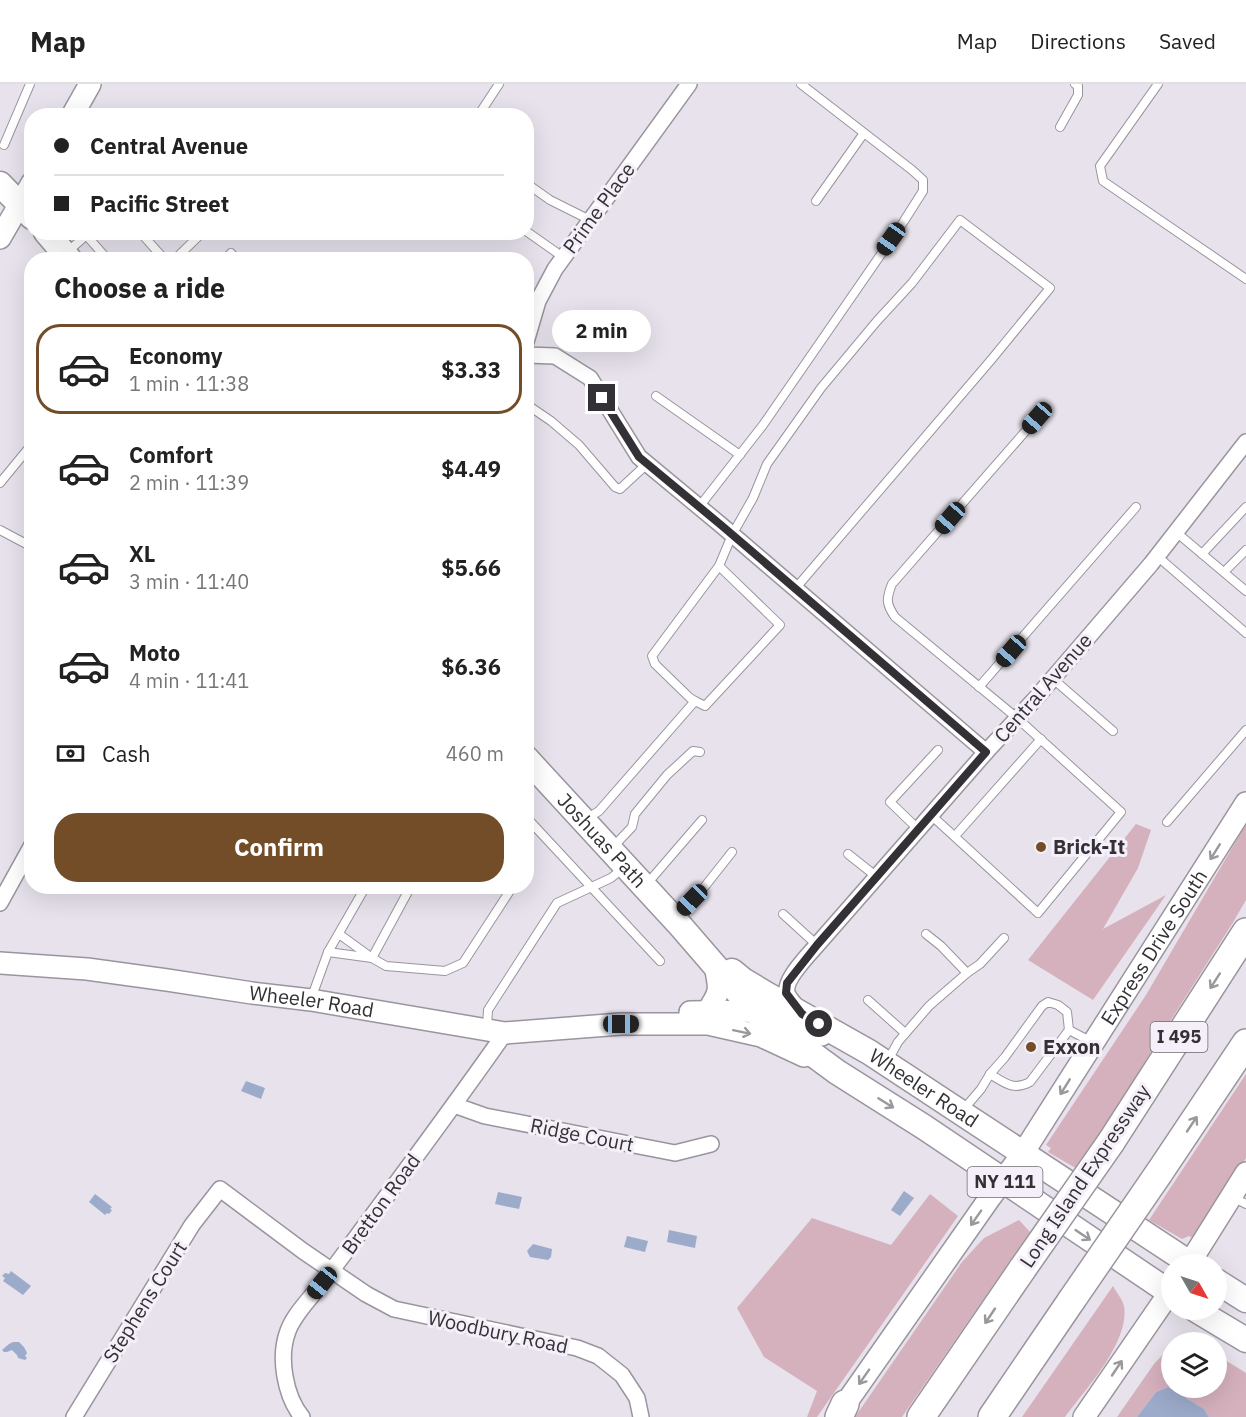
<!DOCTYPE html>
<meta charset="utf-8">
<style>
:root{--surface:#fff;--page:#f6f6f6;--text:#222;--muted:#767676;--line:#e0e0e0;--accent:#724d28}
body{margin:0;font-family:"IBM Plex Sans",sans-serif;background:var(--page);color:var(--text);height:100vh;display:flex;flex-direction:column;font-size:22px;white-space:nowrap}
*{box-sizing:border-box;margin:0}
p{font-size:20px;color:var(--muted)}
.icon{flex:none;width:33px;height:33px;fill:none;stroke:currentColor;stroke-width:2;stroke-linecap:round;stroke-linejoin:round}
.map{position:relative;flex:1;overflow:hidden}
.panel{position:absolute;left:24px;top:168px;width:510px;height:642px;display:flex;flex-direction:column;background:var(--surface);border-radius:24px;box-shadow:0 6px 24px #0002}
.panel>*{flex:none}
.guide{position:absolute;left:24px;top:24px;width:510px;height:132px;border-radius:24px;box-shadow:0 6px 24px #0002;display:grid;align-content:center;height:132px;padding:0 30px;background:var(--surface)}
.needle{width:39px;rotate:129deg}
.fabs{position:absolute;left:1161px;top:1170px;display:grid;gap:12px}
.fabs a{display:grid;place-items:center;width:66px;height:66px;border-radius:50%;background:var(--surface);box-shadow:0 6px 24px #0002;font-size:30px}
.end{position:absolute;width:27px;height:27px;margin:-14px;border:8px solid #333135;background:#fff;box-shadow:0 0 0 3px #fff}
.from{border-radius:50%}
.bubble{position:absolute;height:42px;border-radius:21px;background:var(--surface);box-shadow:0 6px 24px #0002;font-size:20px;font-weight:700;line-height:42px;text-align:center}
.car{position:absolute;width:18px;height:36px;margin:-18px -9px;border-radius:8px;box-shadow:0 0 4px 2px #0007;background:linear-gradient(#222 24%,#8ab4d8 0 40%,#222 0 76%,#8ab4d8 0 86%,#222 0)}
.guide b{display:flex;align-items:center;gap:21px;height:57px;font-size:22px}
.guide b+b{border-top:2px solid var(--line)}
.guide i{width:15px;height:15px;background:var(--text)}
ul{padding:0;list-style:none}
li{display:flex;align-items:center;gap:18px;height:90px;margin:0 12px 9px;padding:0 18px;border:3px solid transparent;border-radius:24px}
li div{flex:1}
li b{display:block;font-size:22px}
li em{font-style:normal;font-weight:700}
li.on{border-color:var(--accent)}
li>.icon{width:54px;height:54px;stroke-width:1.5}
h2{padding:0 30px;font-size:27px;line-height:72px}
.pay{display:flex;align-items:center;gap:15px;height:66px;padding:0 30px;font-size:22px}
.pay p{margin-inline-start:auto}
.primary-button{display:flex;gap:12px;margin-top:auto;padding:12px 30px}
.primary-button a{flex:1;height:69px;border-radius:24px;background:var(--accent);color:#fff;font-size:24px;font-weight:700;line-height:69px;text-align:center}
header{display:flex;align-items:center;gap:36px;box-sizing:border-box;height:84px;padding:0 30px;background:var(--surface);border-bottom:2px solid var(--line)}
header strong{font-size:28px}
nav{display:flex;gap:33px;margin-inline-start:auto;font-size:21px}
.map>svg:first-child{display:block}
</style>
<header>
<strong>Map</strong>
<nav><a>Map</a><a>Directions</a><a>Saved</a></nav>
</header>
<div class="map">
<svg width="1246" height="1333" viewBox="0 0 1246 1333">
<rect width="100%" height="100%" fill="#e7e2ec"/>
<g fill="#d5b1bd">
<path d="M1136,740L1151,746L1138,784L1103,845L1166,811L1093,916L1028,876Z"/>
<path d="M1246,740V816L1232,840L1155,961L1102,1051L1079,1086L1048,1068L1051,1064L1046,1061L1146,911Z"/>
<path d="M1246,990V1074L1194,1155L1189,1152L1182,1155L1149,1136Z"/>
<path d="M930,1110L958,1132L817,1333H807L817,1307L764,1273L737,1224L812,1134L891,1161Z"/>
<path d="M1019,1136L1030,1148L902,1333H855L962,1178L984,1154Z"/>
<path d="M1113,1202C1116,1208 1123,1216 1124,1222C1130,1258 1085,1306 1065,1333H1022Z"/>
<path d="M1171,1262L1172,1304H1216L1217,1271L1246,1289V1333H1209L1204,1325L1168,1303L1156,1308L1137,1333H1117L1154,1280Z"/>
</g>
<g fill="#9cabca">
<path d="M246,997L265,1004L261,1015L241,1007Z"/>
<path d="M904,1107L914,1114L900,1132L891,1126Z"/>
<path d="M498,1108L522,1113L519,1125L495,1120Z"/>
<path d="M95,1110L112,1123L110,1125L112,1126L109,1130L107,1129L105,1131L89,1118Z"/>
<path d="M669,1146L697,1152L695,1164L667,1158Z"/>
<path d="M627,1152L648,1157L645,1168L624,1163Z"/>
<path d="M533,1160L552,1165L551,1173L548,1176L530,1173L527,1167Z"/>
<path d="M11,1187L31,1202L23,1211L3,1197L5,1194L2,1192L5,1189L9,1190Z"/>
<path d="M13,1258H19L24,1263L27,1269L25,1272L27,1274L25,1276L18,1274L17,1271L12,1266L7,1268H4L2,1266L9,1260Z"/>
<path d="M1168,1303L1204,1325L1209,1333H1137L1156,1308Z"/>
</g>
<g fill="none" stroke-linecap="round" stroke-linejoin="round">
<defs>
<g id="lane">
<path d="M1158,0L1100,82L1103,97L1246,195"/>
<path d="M478,32L499,0"/>
<path d="M1060,43L1078,11V2L1075,0"/>
<path d="M4,61L30,0"/>
<path d="M526,99L550,116L590,136"/>
<path d="M816,117L864,49"/>
<path d="M526,147L563,173"/>
<path d="M140,148L165,176"/>
<path d="M87,152L108,176"/>
<path d="M66,169L90,148"/>
<path d="M118,176V175"/>
<path d="M174,176L203,148"/>
<path d="M224,176L231,169L237,176"/>
<path d="M656,312L740,371"/>
<path d="M526,320L551,337L579,361L615,403L620,405L647,380"/>
<path d="M0,399L32,360"/>
<path d="M699,423L763,341L904,137L923,107V96L912,86L801,0"/>
<path d="M0,446L32,463"/>
<path d="M1176,448L1246,507"/>
<path d="M1202,470L1246,423"/>
<path d="M1157,472L1246,549"/>
<path d="M1224,488L1246,466"/>
<path d="M1052,594L1113,647"/>
<path d="M979,603L1136,423"/>
<path d="M695,617L690,614L655,580L652,572L719,482"/>
<path d="M931,731L1038,829L1121,728L1017,634L895,533C886,520 886,515 892,500L1037,334"/>
<path d="M526,733L660,877"/>
<path d="M586,735L599,727L695,617L705,622L780,541L719,482L732,451L753,414L767,380L821,304L877,237L912,199L960,136L1050,204L991,276L795,505"/>
<path d="M1167,738L1246,646"/>
<path d="M918,745L890,718L938,666"/>
<path d="M955,752L1041,655"/>
<path d="M612,764L632,743L635,730L667,691L693,667L700,668"/>
<path d="M848,770L877,793"/>
<path d="M646,801L702,736"/>
<path d="M783,830L817,861"/>
<path d="M676,833L702,806L732,768"/>
<path d="M339,850L372,874L386,882L445,887L463,879L513,802"/>
<path d="M926,850L941,862L967,889"/>
<path d="M328,868L372,874"/>
<path d="M372,874L411,802"/>
<path d="M311,915L328,868L366,802"/>
<path d="M868,916L905,949"/>
<path d="M487,944L488,926L557,819L611,794L622,785"/>
<path d="M887,978L898,958L929,922L967,889L980,880L1004,854"/>
<path d="M990,990C1005,999 1013,1007 1030,998L1069,946"/>
<path d="M963,1026L981,1005L990,990L1005,973L1042,922L1048,918L1058,921L1067,928L1069,946L1092,958"/>
<path d="M1232,1113L1246,1120"/>
</g>
<g id="street">
<path d="M526,258L538,217L555,185L689,0"/>
<path d="M526,271L555,272L590,294L639,373L721,441L986,668"/>
<path d="M0,819L32,761"/>
<path d="M797,923C794,919 790,915 788,911C781,898 808,872 817,861L986,668L1036,614L1151,480L1246,358"/>
<path d="M454,1021L485,1032L675,1069L711,1060"/>
<path d="M74,1333L192,1141L220,1105L303,1167L366,1210L394,1225L577,1264L598,1272L622,1291L637,1314L641,1333"/>
<path d="M302,1333C285,1312 278,1273 288,1247C293,1233 305,1220 314,1209C325,1195 336,1181 347,1166C400,1094 454,1022 505,949"/>
</g>
<g id="secondary">
<path d="M72,32L90,0"/>
<path d="M0,154L32,99"/>
<path id="s1" d="M0,879L87,885L167,896L252,909L311,916L505,949L621,940H708L761,952L804,972"/>
<path d="M690,928L754,927L813,946L822,951"/>
<path d="M707,928C721,907 720,906 715,882"/>
<path d="M1189,1180L1246,1089"/>
<path id="s2" d="M837,1332L989,1115L1023,1069L1246,719"/>
<path d="M1084,1333L1172,1205"/>
</g>
<g id="primary">
<path d="M0,100L32,133"/>
<path d="M46,148L70,176"/>
<path id="s3" d="M526,674L678,839L754,927L837,988L924,1043L1172,1210"/>
<path id="s4" d="M732,887L743,896L768,911L869,968L1191,1180"/>
<path d="M1216,1197L1246,1216"/>
<path d="M1196,1226L1246,1256"/>
</g>
<g id="highway">
<path d="M1111,1058L1246,848"/>
<path d="M1159,1089L1246,959"/>
<path d="M839,1333L845,1320"/>
<path d="M921,1333L1023,1184"/>
<path d="M992,1333L1071,1217"/>
</g>
</defs>
<use href="#lane" stroke="#9a949e" stroke-width="10"/>
<use href="#street" stroke="#9a949e" stroke-width="18"/>
<use href="#secondary" stroke="#9a949e" stroke-width="24"/>
<use href="#primary" stroke="#9a949e" stroke-width="27"/>
<use href="#highway" stroke="#9a949e" stroke-width="30"/>
<use href="#lane" stroke="#fff" stroke-width="8"/>
<use href="#street" stroke="#fff" stroke-width="15"/>
<use href="#secondary" stroke="#fff" stroke-width="21"/>
<use href="#primary" stroke="#fff" stroke-width="24"/>
<use href="#highway" stroke="#fff" stroke-width="27"/>
<defs>
<g id="highway-bridge">
<path d="M1023,1184L1111,1058"/>
<path d="M1071,1217L1159,1089"/>
</g>
</defs>
<use href="#highway-bridge" stroke="#9a949e" stroke-width="30" stroke-linecap="butt"/>
<use href="#highway-bridge" stroke="#fff" stroke-width="27"/>
</g>
<defs><path id="oneway-shaft" d="M-6 0H5M1.5-3L5.5 0L1.5 3" fill="none" stroke-width="1.6" stroke-linecap="round" stroke-linejoin="round" transform="scale(1.5)"/></defs>
<g stroke="#99989a">
<use href="#oneway-shaft" transform="translate(1215 768) rotate(122)"/>
<use href="#oneway-shaft" transform="translate(1215 897) rotate(123)"/>
<use href="#oneway-shaft" transform="translate(742 948) rotate(12)"/>
<use href="#oneway-shaft" transform="translate(1065 1003) rotate(122)"/>
<use href="#oneway-shaft" transform="translate(886 1019) rotate(32)"/>
<use href="#oneway-shaft" transform="translate(1192 1040) rotate(-56)"/>
<use href="#oneway-shaft" transform="translate(976 1134) rotate(125)"/>
<use href="#oneway-shaft" transform="translate(1083 1151) rotate(34)"/>
<use href="#oneway-shaft" transform="translate(990 1232) rotate(124)"/>
<use href="#oneway-shaft" transform="translate(1117 1284) rotate(-56)"/>
<use href="#oneway-shaft" transform="translate(864 1293) rotate(125)"/>
</g>
<g fill="none" stroke-linecap="round" stroke-linejoin="round">
<path stroke="#333135" stroke-width="8" d="M602,314L639,373L721,441L986,668L817,861L787,899L786,909L802,930L819,940"/>
</g>
<g fill="#724d28" stroke="#f5eff9" stroke-width="2">
<circle cx="1041" cy="763" r="6"/>
<circle cx="1031" cy="963" r="6"/>
</g>
<g text-anchor="middle" stroke-width="6" stroke-linejoin="round" paint-order="stroke">
<g fill="#f5eff9" stroke="#6d6a70" stroke-width="1.5">
<rect x="1150.5" y="938" width="57" height="30" rx="4.5"/>
<rect x="967.5" y="1083" width="75" height="30" rx="4.5"/>
</g>
<g font-size="18" font-weight="bold" fill="#333135">
<text x="1179" y="959">I 495</text>
<text x="1005" y="1104">NY 111</text>
</g>
<g font-size="20" fill="#333135" stroke="#f5eff9">
<text transform="translate(599 124) rotate(-54)" y="7">Prime Place</text>
<text transform="translate(1043 604) rotate(-49)" y="7">Central Avenue</text>
<text dy="7" stroke="none"><textPath href="#s3" startOffset="112">Joshuas Path</textPath></text>
<text dy="7" stroke="none"><textPath href="#s2" startOffset="566">Express Drive South</textPath></text>
<text dy="7" stroke="none"><textPath href="#s1" startOffset="314">Wheeler Road</textPath></text>
<text dy="7" stroke="none"><textPath href="#s4" startOffset="225">Wheeler Road</textPath></text>
<text transform="translate(582 1051) rotate(11)" y="7">Ridge Court</text>
<text transform="translate(1085 1092) rotate(-56)" y="7">Long Island Expressway</text>
<text transform="translate(381 1120) rotate(-54)" y="7">Bretton Road</text>
<text transform="translate(145 1218) rotate(-58)" y="7">Stephens Court</text>
<text transform="translate(498 1248) rotate(12)" y="7">Woodbury Road</text>
</g>
<g font-size="20" font-weight="bold" fill="#333135" stroke="#f5eff9" text-anchor="start">
<text x="1053" y="770">Brick-It</text>
<text x="1043" y="970">Exxon</text>
</g>
</g>
</svg>
<div class="fabs">
<a><svg class="needle" viewBox="-14 -14 28 28"><path d="M0-13l5 13h-10z" fill="#e53935"/><path d="M0 13l5-13h-10z" fill="#767676"/></svg></a>
<a><svg class="icon" aria-label="layers" viewBox="0 0 24 24"><path d="M12 4l9 5-9 5-9-5zM3 14l9 5 9-5"/></svg></a>
</div>
<i class="end from" style="left:819px;top:940px"></i>
<i class="end" style="left:602px;top:314px"></i>
<div class="bubble" style="left:552px;top:226px;width:99px">2 min</div>
<i class="car" style="left:891px;top:155px;rotate:215deg"></i>
<i class="car" style="left:1037px;top:334px;rotate:221deg"></i>
<i class="car" style="left:950px;top:434px;rotate:221deg"></i>
<i class="car" style="left:1011px;top:567px;rotate:221deg"></i>
<i class="car" style="left:692px;top:816px;rotate:224deg"></i>
<i class="car" style="left:621px;top:940px;rotate:90deg"></i>
<i class="car" style="left:322px;top:1199px;rotate:219deg"></i>
<div class="guide">
<b><i class="from"></i>Central Avenue</b>
<b><i></i>Pacific Street</b>
</div>
<section class="panel">
<h2>Choose a ride</h2>
<ul>
<li class="on"><svg class="icon" aria-label="car" viewBox="0 0 24 24"><path d="M5 17H2v-5l4-1 3-4h7l3 4 3 1v5h-3M9 17h6M6 11h13"/><circle cx="7" cy="17" r="2"/><circle cx="17" cy="17" r="2"/></svg><div><b>Economy</b><p>1 min · 11:38</p></div><em>$3.33</em></li>
<li><svg class="icon" aria-label="car" viewBox="0 0 24 24"><path d="M5 17H2v-5l4-1 3-4h7l3 4 3 1v5h-3M9 17h6M6 11h13"/><circle cx="7" cy="17" r="2"/><circle cx="17" cy="17" r="2"/></svg><div><b>Comfort</b><p>2 min · 11:39</p></div><em>$4.49</em></li>
<li><svg class="icon" aria-label="car" viewBox="0 0 24 24"><path d="M5 17H2v-5l4-1 3-4h7l3 4 3 1v5h-3M9 17h6M6 11h13"/><circle cx="7" cy="17" r="2"/><circle cx="17" cy="17" r="2"/></svg><div><b>XL</b><p>3 min · 11:40</p></div><em>$5.66</em></li>
<li><svg class="icon" aria-label="car" viewBox="0 0 24 24"><path d="M5 17H2v-5l4-1 3-4h7l3 4 3 1v5h-3M9 17h6M6 11h13"/><circle cx="7" cy="17" r="2"/><circle cx="17" cy="17" r="2"/></svg><div><b>Moto</b><p>4 min · 11:41</p></div><em>$6.36</em></li>
</ul>
<div class="pay"><svg class="icon" aria-label="cash" viewBox="0 0 24 24"><path d="M3 7h18v10H3z"/><circle cx="12" cy="12" r="2"/></svg>Cash<p>460 m</p></div>
<div class="primary-button"><a>Confirm</a></div>
</section>
</div>
